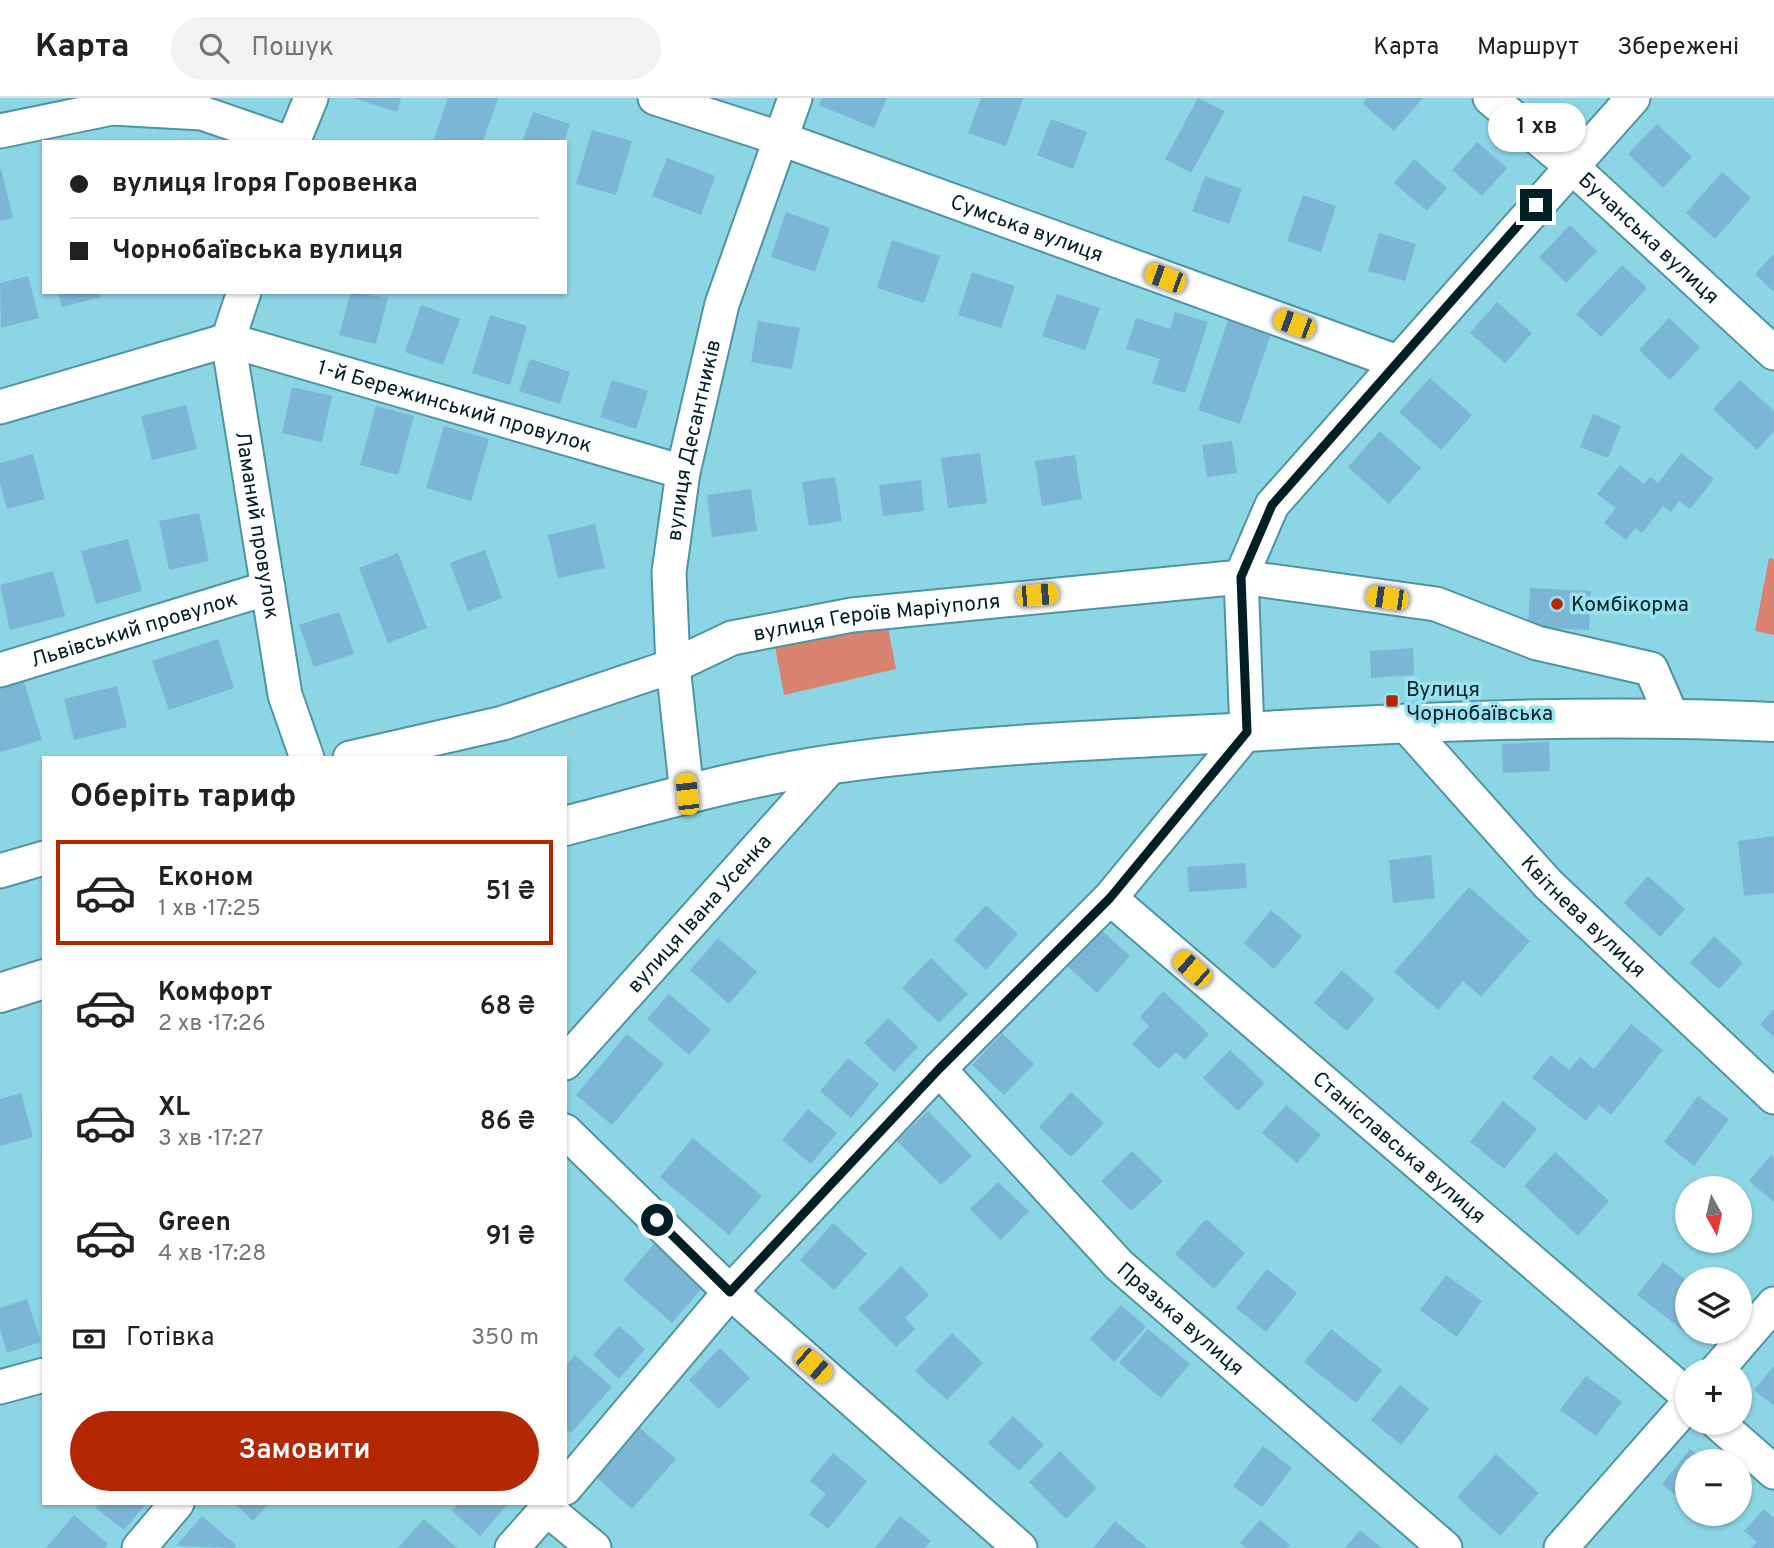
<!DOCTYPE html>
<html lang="uk">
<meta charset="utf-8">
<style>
:root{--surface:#fff;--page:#f2f2f2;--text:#202124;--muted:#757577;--line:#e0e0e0;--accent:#b32702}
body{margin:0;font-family:Overpass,sans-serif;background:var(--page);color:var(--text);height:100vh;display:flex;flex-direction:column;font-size:26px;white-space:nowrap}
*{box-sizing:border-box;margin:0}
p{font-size:23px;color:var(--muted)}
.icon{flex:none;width:38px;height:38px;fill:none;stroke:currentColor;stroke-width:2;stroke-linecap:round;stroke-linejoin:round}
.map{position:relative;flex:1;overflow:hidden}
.side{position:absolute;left:42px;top:658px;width:525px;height:749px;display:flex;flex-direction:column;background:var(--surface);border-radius:0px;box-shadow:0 2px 5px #0004}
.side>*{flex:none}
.hud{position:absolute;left:42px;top:42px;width:525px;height:154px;border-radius:0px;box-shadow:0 2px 5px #0004;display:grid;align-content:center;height:154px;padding:0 28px;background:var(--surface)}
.needle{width:46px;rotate:172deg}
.fabs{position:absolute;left:1675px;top:1078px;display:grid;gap:14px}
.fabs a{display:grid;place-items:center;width:77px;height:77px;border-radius:50%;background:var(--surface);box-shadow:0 2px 5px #0004;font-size:35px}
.end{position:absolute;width:32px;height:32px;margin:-16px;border:9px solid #001f25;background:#fff;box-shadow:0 0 0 4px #fff}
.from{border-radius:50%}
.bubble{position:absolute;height:49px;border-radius:24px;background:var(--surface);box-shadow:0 2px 5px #0004;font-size:23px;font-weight:600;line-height:49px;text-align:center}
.car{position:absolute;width:21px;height:42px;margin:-21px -10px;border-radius:9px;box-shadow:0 0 5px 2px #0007;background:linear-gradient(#f5c518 24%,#345 0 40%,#f5c518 0 76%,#345 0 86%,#f5c518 0)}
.hud b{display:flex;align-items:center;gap:24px;height:66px;font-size:26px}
.hud b+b{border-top:2px solid var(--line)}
.hud i{width:18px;height:18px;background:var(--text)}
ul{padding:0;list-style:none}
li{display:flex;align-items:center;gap:21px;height:105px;margin:0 14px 10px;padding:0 14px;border:4px solid transparent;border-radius:0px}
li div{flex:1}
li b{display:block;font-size:26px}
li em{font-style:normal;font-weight:600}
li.selected{border-color:var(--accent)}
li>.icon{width:63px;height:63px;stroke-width:1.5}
h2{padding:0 28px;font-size:32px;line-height:84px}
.pay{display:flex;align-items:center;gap:18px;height:77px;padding:0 28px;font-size:26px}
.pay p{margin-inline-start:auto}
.action{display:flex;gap:14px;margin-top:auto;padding:14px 28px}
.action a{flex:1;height:80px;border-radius:42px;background:var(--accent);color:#fff;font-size:28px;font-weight:600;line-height:80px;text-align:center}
header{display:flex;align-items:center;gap:42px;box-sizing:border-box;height:98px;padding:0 35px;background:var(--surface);border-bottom:2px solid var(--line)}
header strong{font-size:33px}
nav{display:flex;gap:38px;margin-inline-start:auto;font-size:24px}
.search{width:490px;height:63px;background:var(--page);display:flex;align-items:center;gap:18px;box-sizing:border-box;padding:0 24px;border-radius:38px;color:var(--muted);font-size:26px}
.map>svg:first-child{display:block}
</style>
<header>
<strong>Карта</strong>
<div class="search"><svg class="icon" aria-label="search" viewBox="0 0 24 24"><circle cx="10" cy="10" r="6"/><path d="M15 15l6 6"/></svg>Пошук</div>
<nav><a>Карта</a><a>Маршрут</a><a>Збережені</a></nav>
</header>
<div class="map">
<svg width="1774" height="1450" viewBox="0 0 1774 1450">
<rect width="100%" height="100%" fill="#8cd5e5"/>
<g fill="#d8826f">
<path d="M1769,460L1774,461V537L1755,533Z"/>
<path d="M887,524L896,571L784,597L775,548Z"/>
</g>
<g fill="#7cb6d6">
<path d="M353,0H401L397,14Z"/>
<path d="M448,0H498L483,44H433Z"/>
<path d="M822,0H887L874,30L819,7Z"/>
<path d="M981,0H1023L1006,48L968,35Z"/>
<path d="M1198,0L1225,13L1191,75L1165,61Z"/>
<path d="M1367,0H1423L1394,33L1363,6Z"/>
<path d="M533,14L570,26L564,44H522Z"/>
<path d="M1051,21L1087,34L1073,71L1037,57Z"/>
<path d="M1657,26L1692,59L1663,90L1628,56Z"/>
<path d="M592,32L632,43L616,97L576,86Z"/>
<path d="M1477,44L1507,70L1482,98L1452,72Z"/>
<path d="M667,60L715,78L701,117L652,98Z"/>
<path d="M1414,61L1447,90L1427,113L1394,85Z"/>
<path d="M1,71L13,120L0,123V72Z"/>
<path d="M1722,74L1751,100L1715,141L1686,115Z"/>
<path d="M1205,78L1242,91L1229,126L1192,113Z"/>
<path d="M1303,97L1336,108L1321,154L1287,143Z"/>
<path d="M786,114L830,130L815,174L771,159Z"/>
<path d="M1570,127L1597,153L1566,185L1539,159Z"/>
<path d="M1379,135L1416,146L1405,183L1368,173Z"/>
<path d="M892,142L940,158L924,205L877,190Z"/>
<path d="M1774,156V194L1755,176Z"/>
<path d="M1622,167L1647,190L1601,239L1576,216Z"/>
<path d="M972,174L1015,188L1001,230L958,217Z"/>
<path d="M28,178L39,220L1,230L0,185Z"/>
<path d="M58,194H100L101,199L62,209Z"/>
<path d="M351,194L388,200L376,246L339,237Z"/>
<path d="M1057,196L1100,210L1085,252L1042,238Z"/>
<path d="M1497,204L1532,235L1505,265L1470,235Z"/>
<path d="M421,207L460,221L443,267L405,254Z"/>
<path d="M1175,214L1208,224L1185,295L1152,285L1160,261L1126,251L1136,220L1170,231Z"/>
<path d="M490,217L527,228L510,287L472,275Z"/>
<path d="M1669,220L1700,249L1670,282L1639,252Z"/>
<path d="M1228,222L1271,236L1240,326L1198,312Z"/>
<path d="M758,223L800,230L792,271L751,264Z"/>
<path d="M530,261L570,274L560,306L519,293Z"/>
<path d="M1430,280L1472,317L1441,352L1399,314Z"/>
<path d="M612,282L648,293L636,331L600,319Z"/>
<path d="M1740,282L1774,313V333L1757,352L1713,311Z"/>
<path d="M292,289L332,298L322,344L282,335Z"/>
<path d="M186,307L197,351L152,362L141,318Z"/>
<path d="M376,308L414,318L398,377L360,367Z"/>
<path d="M1593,316L1621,328L1608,360L1580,349Z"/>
<path d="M444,328L489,341L471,403L426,390Z"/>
<path d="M1380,333L1421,370L1389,406L1348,369Z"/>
<path d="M1232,343L1237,375L1207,379L1202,347Z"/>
<path d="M980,355L987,405L948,410L941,360Z"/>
<path d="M1681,355L1714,381L1690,411L1679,403L1671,414L1663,408L1642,435L1635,430L1626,442L1604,425L1616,410L1597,396L1620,367L1644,386L1650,379L1658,385Z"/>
<path d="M33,356L45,401L7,411L0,385V365Z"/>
<path d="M1075,357L1082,401L1042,408L1035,363Z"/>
<path d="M835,379L842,423L809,428L802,384Z"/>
<path d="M921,382L924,413L883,418L879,387Z"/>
<path d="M751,391L757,433L712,439L707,397Z"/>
<path d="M199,415L209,463L169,472L159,423Z"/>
<path d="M595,426L605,470L558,480L548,437Z"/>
<path d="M128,441L142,493L96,506L81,453Z"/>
<path d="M485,452L502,500L468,513L450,465Z"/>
<path d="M398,455L427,530L388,545L359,470Z"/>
<path d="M53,473L65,518L10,532L0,487Z"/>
<path d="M1530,490L1591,493L1589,532L1528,529Z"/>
<path d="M339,514L354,556L314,569L299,527Z"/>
<path d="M218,541L234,590L169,612L152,563Z"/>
<path d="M1413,550L1414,577L1371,580L1370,553Z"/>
<path d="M23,581L42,642L0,654V588Z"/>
<path d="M117,588L127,629L74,642L64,601Z"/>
<path d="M1549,644L1550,673L1503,675L1502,646Z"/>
<path d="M1774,738V795L1744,798L1738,743Z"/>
<path d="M1431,757L1435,800L1393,805L1389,762Z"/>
<path d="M1245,765L1247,790L1189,794L1187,769Z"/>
<path d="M1648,778L1685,811L1660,839L1624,805Z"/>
<path d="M1469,789L1530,843L1481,899L1463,883L1438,912L1394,874Z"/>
<path d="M986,807L1018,836L986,872L954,842Z"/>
<path d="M1271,812L1302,838L1274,871L1244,845Z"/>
<path d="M1099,830L1130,858L1097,895L1066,867Z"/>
<path d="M1714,838L1743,865L1719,891L1690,865Z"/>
<path d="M718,840L757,874L729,906L690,872Z"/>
<path d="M931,860L968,896L939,925L902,890Z"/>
<path d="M1342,872L1375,901L1347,933L1314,905Z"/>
<path d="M1163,893L1209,936L1185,962L1176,954L1159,971L1132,946L1149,928L1140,919Z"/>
<path d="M669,896L711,932L689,957L647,921Z"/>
<path d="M1774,911V939L1760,926Z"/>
<path d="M888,920L918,949L894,974L864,945Z"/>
<path d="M1631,926L1663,952L1611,1017L1599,1007L1586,1023L1532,980L1551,957L1569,972L1580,959L1594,971Z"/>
<path d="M1002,935L1034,966L1004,997L972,967Z"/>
<path d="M627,936L664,966L612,1027L576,997Z"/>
<path d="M1230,952L1265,985L1238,1013L1203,980Z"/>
<path d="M848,960L879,986L851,1020L820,993Z"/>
<path d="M1071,994L1104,1025L1071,1059L1039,1029Z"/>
<path d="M21,995L33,1039L0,1048V1001Z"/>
<path d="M1698,998L1729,1021L1694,1068L1664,1044Z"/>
<path d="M1503,1003L1537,1031L1504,1071L1470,1044Z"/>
<path d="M1286,1007L1321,1037L1297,1065L1262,1035Z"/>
<path d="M808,1011L837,1035L811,1066L782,1042Z"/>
<path d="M928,1013L972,1058L941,1087L897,1043Z"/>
<path d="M693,1040L762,1098L729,1137L660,1079Z"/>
<path d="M1132,1053L1163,1083L1131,1113L1101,1083Z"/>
<path d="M1555,1054L1609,1103L1578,1138L1524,1088Z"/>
<path d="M1771,1057L1774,1060V1104L1749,1083Z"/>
<path d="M998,1084L1029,1113L1001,1142L970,1111Z"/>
<path d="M1206,1121L1245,1155L1214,1191L1175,1156Z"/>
<path d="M833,1125L867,1156L834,1192L800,1162Z"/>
<path d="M655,1145L704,1188L672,1225L623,1182Z"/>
<path d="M1663,1164L1687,1183L1685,1234L1637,1197Z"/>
<path d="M901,1168L929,1197L905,1220L915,1231L896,1249L858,1211Z"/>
<path d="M1267,1171L1297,1195L1266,1234L1236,1210Z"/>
<path d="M1446,1177L1482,1203L1457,1239L1420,1212Z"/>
<path d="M27,1201L41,1244L7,1255L0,1231V1210Z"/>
<path d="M1121,1207L1146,1229L1114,1264L1090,1241Z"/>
<path d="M619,1228L645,1251L619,1281L593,1257Z"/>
<path d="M1148,1231L1190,1266L1161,1300L1119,1265Z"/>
<path d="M1331,1231L1382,1272L1356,1305L1304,1264Z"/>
<path d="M952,1235L983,1265L947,1302L915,1273Z"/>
<path d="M720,1250L750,1280L719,1311L689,1282Z"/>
<path d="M575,1257L612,1289L571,1335L565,1330V1269Z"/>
<path d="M1774,1268V1308L1754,1292Z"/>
<path d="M1586,1278L1622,1304L1596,1338L1560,1312Z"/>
<path d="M1400,1287L1429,1311L1401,1347L1371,1322Z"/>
<path d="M1013,1318L1044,1347L1019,1373L988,1345Z"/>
<path d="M640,1330L676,1361L632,1411L596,1379Z"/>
<path d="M1263,1348L1292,1370L1262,1409L1233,1388Z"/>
<path d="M1690,1351L1705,1363H1687V1407L1662,1386Z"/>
<path d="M1060,1353L1097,1390L1066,1421L1029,1384Z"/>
<path d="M833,1355L867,1383L828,1431L809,1416L826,1396L810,1383Z"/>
<path d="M1496,1356L1539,1395L1500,1438L1457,1399Z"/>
<path d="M100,1405H147L124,1432L96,1410Z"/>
<path d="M234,1405H269L253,1423Z"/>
<path d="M459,1405H505L507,1407L480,1438L452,1413Z"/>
<path d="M1764,1411L1774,1420V1450H1751L1757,1444L1744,1433Z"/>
<path d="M74,1417L108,1446L105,1450H46Z"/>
<path d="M202,1418L236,1447L234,1450L176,1448Z"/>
<path d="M900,1418L931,1443L925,1450H875Z"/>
<path d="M424,1421L457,1450H398Z"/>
<path d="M1260,1422L1290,1447L1287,1450H1246L1240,1445Z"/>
<path d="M1115,1423L1148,1450H1093Z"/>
<path d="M1360,1432L1382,1450H1345Z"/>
</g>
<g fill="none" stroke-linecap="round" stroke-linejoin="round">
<defs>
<g id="minor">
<path id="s1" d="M655,0L779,40L1397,264"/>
<path id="s2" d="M1490,0L1570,67L1774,255"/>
<path d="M0,33L112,10L202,15L286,44"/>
<path d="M293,44L311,0"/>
<path id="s3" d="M244,194L228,242L285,597L307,660"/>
<path id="s4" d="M0,309L228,242L683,374"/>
<path id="s5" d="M0,572L268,490"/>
<path id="s6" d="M1404,625L1548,786L1774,999"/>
<path id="s7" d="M350,660L503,625L673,568L732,540L852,517L1241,479L1436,506L1537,545L1651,571L1672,619"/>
<path id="s8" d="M687,696L673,568L669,474L683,374L722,206L795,0"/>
<path d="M0,773L44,760"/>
<path id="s9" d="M1110,800L1687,1297"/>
<path id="s10" d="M565,965L833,666"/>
<path id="s11" d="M939,971L1119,1167L1445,1450"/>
<path d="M565,1033L730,1194L1020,1450"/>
<path d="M1717,1272L1774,1206"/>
<path d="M0,1289L44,1277"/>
<path d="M1718,1325L1774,1374"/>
<path d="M565,1390L730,1194L939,971L1110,800L1247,634L1241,479L1272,407L1633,0"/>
<path d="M547,1411L594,1450"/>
<path d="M139,1450L177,1405"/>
<path d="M512,1450L552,1405"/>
<path d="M1561,1450L1687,1307"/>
</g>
<g id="major">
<path d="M565,728C654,705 743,679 833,666C970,646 1110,642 1248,634C1423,623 1599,616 1774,624"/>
<path d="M0,895L44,881"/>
</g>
</defs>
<use href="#minor" stroke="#4d95a5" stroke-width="37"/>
<use href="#major" stroke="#4d95a5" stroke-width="42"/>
<use href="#minor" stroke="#fff" stroke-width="33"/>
<use href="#major" stroke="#fff" stroke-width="38"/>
</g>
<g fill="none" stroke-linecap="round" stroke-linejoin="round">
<path stroke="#001f25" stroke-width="9" d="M657,1122L730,1194L939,971L1110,800L1247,634L1241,479L1272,407L1536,107"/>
</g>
<g fill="#b32702" stroke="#99e2f2" stroke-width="2.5">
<circle cx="1557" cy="506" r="7"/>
<rect x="1385" y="596" width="14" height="14" rx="3.5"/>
</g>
<g text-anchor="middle" stroke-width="7" stroke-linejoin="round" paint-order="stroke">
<g font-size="21" fill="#001f25" stroke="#99e2f2">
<text dy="7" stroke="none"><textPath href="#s1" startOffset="394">Сумська вулиця</textPath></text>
<text dy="7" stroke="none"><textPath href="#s2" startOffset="212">Бучанська вулиця</textPath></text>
<text dy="7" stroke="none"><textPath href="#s4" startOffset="474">1-й Бережинський провулок</textPath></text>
<text dy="7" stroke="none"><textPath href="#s8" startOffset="357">вулиця Десантників</textPath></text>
<text dy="7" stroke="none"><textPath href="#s3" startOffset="238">Ламаний провулок</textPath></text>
<text dy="7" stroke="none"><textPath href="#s7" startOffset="548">вулиця Героїв Маріуполя</textPath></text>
<text dy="7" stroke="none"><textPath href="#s5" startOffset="140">Львівський провулок</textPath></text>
<text dy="7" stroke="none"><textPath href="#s10" startOffset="201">вулиця Івана Усенка</textPath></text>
<text dy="7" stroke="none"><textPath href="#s6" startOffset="264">Квітнева вулиця</textPath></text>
<text dy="7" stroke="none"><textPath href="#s9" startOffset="382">Станіславська вулиця</textPath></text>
<text dy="7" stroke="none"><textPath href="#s11" startOffset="348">Празька вулиця</textPath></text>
</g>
<g font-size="21" fill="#001f25" stroke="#99e2f2" text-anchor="start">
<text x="1571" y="513">Комбікорма</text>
<text x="1406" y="598">Вулиця<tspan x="1406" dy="24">Чорнобаївська</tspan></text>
</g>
</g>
</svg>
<div class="fabs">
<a><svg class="needle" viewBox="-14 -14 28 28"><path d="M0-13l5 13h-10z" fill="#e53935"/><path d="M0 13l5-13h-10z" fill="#757577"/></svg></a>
<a><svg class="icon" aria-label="layers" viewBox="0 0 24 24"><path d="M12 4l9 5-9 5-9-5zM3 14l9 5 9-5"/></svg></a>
<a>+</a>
<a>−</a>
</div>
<i class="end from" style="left:657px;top:1122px"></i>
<i class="end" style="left:1536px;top:107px"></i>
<div class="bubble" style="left:1488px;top:5px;width:98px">1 хв</div>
<i class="car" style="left:1165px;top:180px;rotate:290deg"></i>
<i class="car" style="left:1294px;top:226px;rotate:290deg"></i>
<i class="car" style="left:1037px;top:497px;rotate:85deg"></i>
<i class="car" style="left:1387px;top:500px;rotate:278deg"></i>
<i class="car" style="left:687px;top:696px;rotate:354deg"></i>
<i class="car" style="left:1192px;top:871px;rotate:311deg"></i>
<i class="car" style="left:813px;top:1267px;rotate:131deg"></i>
<div class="hud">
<b><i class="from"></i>вулиця Ігоря Горовенка</b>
<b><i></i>Чорнобаївська вулиця</b>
</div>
<section class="side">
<h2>Оберіть тариф</h2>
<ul>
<li class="selected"><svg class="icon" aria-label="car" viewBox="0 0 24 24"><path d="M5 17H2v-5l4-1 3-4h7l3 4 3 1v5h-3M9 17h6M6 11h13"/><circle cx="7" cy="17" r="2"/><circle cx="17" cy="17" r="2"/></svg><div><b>Економ</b><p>1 хв · 17:25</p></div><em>51 ₴</em></li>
<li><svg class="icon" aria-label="car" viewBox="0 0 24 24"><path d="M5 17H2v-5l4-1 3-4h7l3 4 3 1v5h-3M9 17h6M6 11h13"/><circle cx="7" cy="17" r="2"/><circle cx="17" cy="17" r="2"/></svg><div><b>Комфорт</b><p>2 хв · 17:26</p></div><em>68 ₴</em></li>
<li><svg class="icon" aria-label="car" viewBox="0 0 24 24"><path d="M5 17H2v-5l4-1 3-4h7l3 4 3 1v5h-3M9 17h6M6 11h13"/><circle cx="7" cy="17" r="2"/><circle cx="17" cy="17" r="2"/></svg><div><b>XL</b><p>3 хв · 17:27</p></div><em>86 ₴</em></li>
<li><svg class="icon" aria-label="car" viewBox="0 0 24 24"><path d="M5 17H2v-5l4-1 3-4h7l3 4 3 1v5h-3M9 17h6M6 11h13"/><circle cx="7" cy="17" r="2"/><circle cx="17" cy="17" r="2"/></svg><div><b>Green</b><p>4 хв · 17:28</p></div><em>91 ₴</em></li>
</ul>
<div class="pay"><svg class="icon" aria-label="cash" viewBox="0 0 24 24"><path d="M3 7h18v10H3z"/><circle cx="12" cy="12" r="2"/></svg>Готівка<p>350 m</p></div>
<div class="action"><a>Замовити</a></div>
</section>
</div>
